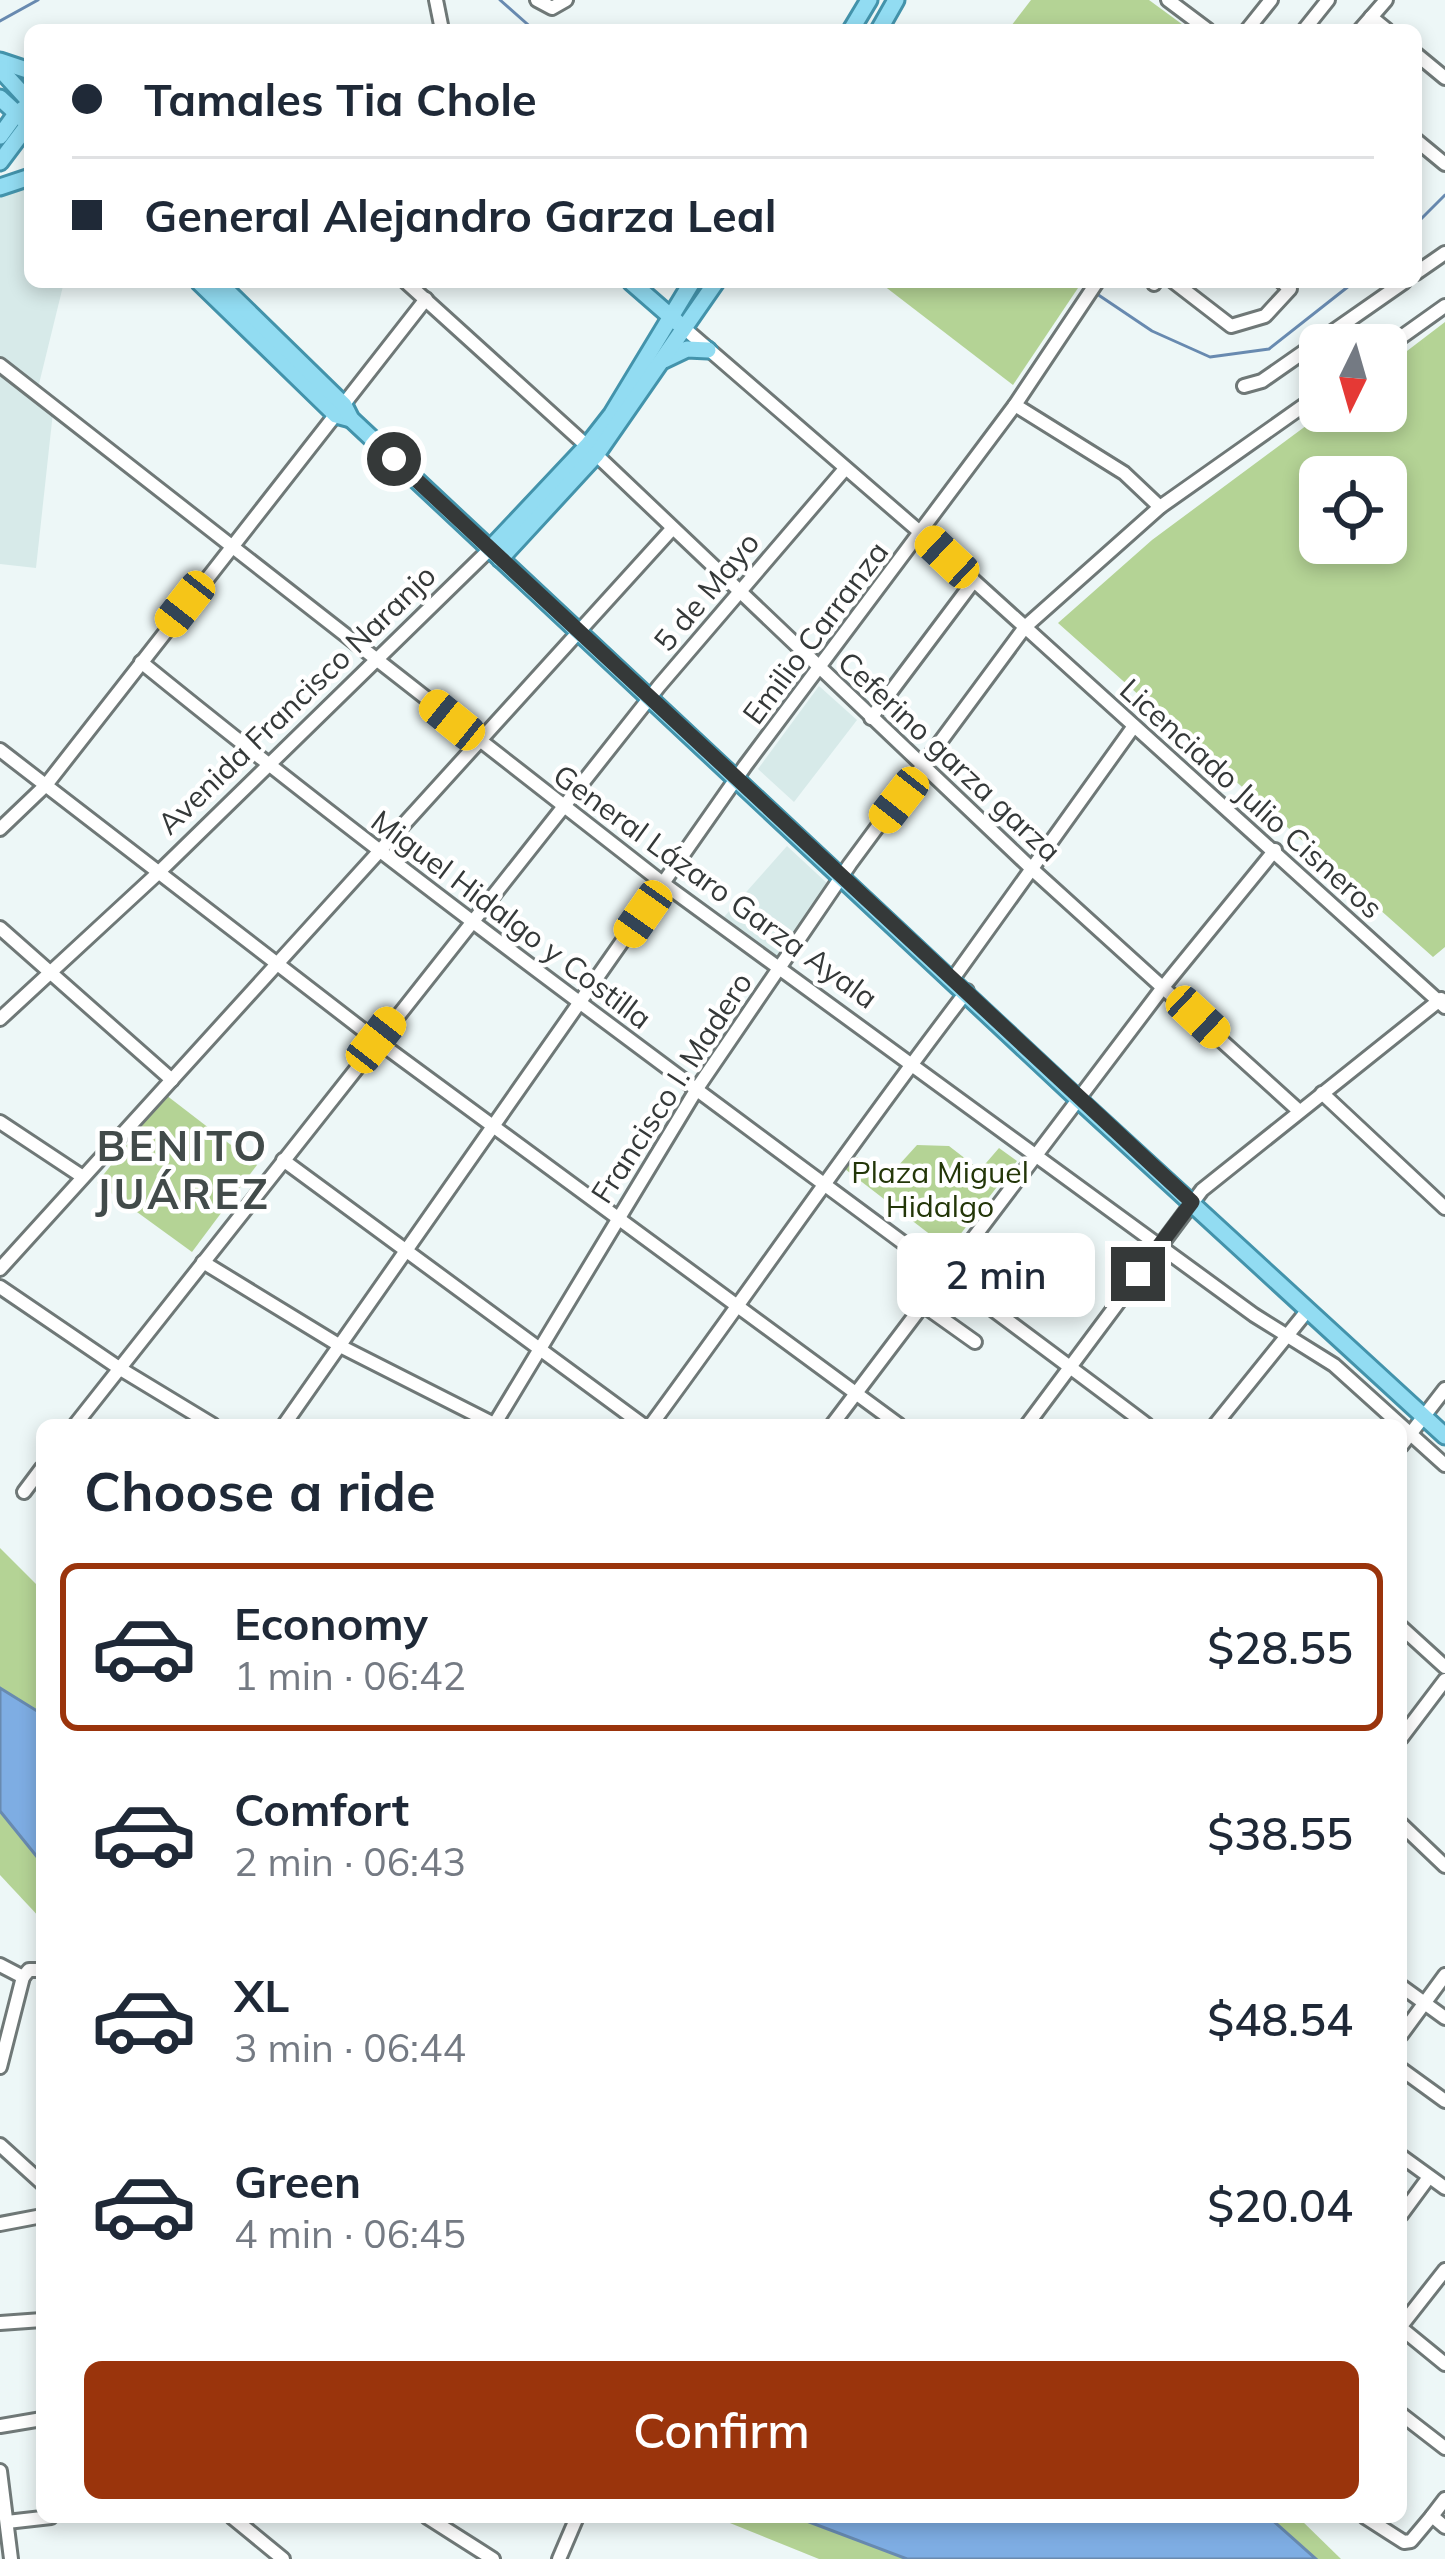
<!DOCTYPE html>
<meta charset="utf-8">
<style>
:root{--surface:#fff;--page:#f2f2f3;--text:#1f2937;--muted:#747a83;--line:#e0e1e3;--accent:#9a340c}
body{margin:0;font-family:Mulish,sans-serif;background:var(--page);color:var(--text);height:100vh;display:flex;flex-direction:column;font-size:45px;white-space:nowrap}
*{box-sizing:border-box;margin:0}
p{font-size:39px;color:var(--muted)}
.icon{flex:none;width:66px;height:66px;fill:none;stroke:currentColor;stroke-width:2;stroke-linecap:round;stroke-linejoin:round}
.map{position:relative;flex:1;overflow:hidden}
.panel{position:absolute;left:36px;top:1419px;width:1371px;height:1104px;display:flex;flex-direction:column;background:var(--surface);border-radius:18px;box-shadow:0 6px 18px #0003}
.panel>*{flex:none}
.hud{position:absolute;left:24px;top:24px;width:1398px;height:264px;border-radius:18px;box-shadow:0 6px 18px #0003;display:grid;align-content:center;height:264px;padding:0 48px;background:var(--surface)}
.needle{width:78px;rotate:185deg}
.controls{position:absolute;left:1299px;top:324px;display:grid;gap:24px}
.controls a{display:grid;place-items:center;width:108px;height:108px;border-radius:18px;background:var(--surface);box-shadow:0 6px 18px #0003;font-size:60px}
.end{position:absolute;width:54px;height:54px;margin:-27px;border:15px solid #353939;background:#fff;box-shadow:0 0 0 6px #fff}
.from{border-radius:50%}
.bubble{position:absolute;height:84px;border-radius:18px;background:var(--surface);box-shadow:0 6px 18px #0003;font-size:39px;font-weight:600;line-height:84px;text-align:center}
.car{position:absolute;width:36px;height:72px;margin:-36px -18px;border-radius:15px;box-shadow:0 0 9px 3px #0007;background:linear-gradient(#f5c518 24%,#345 0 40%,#f5c518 0 76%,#345 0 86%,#f5c518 0)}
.hud b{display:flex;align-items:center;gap:42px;height:114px;font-size:45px}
.hud b+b{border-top:3px solid var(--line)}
.hud i{width:30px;height:30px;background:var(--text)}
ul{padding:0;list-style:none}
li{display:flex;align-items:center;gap:36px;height:168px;margin:0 24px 18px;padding:0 24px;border:6px solid transparent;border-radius:18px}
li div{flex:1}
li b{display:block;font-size:45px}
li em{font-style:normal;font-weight:600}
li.on{border-color:var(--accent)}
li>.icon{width:108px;height:108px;stroke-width:1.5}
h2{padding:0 48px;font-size:54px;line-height:144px}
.primary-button{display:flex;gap:24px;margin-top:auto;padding:24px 48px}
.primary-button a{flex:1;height:138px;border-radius:18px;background:var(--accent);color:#fff;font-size:48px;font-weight:600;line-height:138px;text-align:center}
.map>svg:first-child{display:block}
</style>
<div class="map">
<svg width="1445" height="2559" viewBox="0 0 1445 2559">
<rect width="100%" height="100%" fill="#edf7f7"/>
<g fill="#d7eae9">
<path d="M30,185V282H64L38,388L53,412L36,568L0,564V192Z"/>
<path d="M819,686L857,720L794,802L758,769Z"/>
<path d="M787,846L829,885L777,958L724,917Z"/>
</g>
<g fill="#b4d395" fill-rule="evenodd">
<path d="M1031,0H1149L1190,30H1008Z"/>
<path d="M879,282H1082L1013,385Z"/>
<path d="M1445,322V947L1433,957L1058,623L1152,540L1326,411H1386V367ZM1386,477V543H1320V477Z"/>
<path d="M166,1095L257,1165L192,1252L97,1183Z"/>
<path d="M917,1145L949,1146L980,1170L999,1148L1017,1161L949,1249L845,1169L857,1157L888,1177Z"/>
<path d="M0,1548L42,1590V1920L0,1875Z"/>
<path d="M715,2517H1298L1341,2559H819Z"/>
</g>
<g fill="#7eade3" stroke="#688ab0" stroke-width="3">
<path d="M0,1688L42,1714V1863L0,1811Z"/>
<path d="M796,2517H1269L1316,2559H907Z"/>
</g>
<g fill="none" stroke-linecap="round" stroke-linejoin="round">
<g stroke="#688ab0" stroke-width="3">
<path d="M500,0L534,30"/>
<path d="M0,21L38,0"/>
<path d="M1416,224L1445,195"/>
<path d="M1080,282L1089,288"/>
<path d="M1097,294L1152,331L1210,357L1269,349L1354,282"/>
</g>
<defs>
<g id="minor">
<path d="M436,0L442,30"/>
<path d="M537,0L552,8L566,0"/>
<path d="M1168,0L1208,30"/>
<path d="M1371,17L1387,30"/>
<path d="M1247,30L1271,0"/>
<path d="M1304,30L1328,0"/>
<path d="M1360,30L1386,0"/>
<path d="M1416,54L1445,78"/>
<path d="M1416,140L1445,164"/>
<path d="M1416,273L1445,253"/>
<path d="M406,282L587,446L1033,870L1298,1110"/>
<path d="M1174,282L1231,326L1265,316L1290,289L1282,282"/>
<path d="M1154,284L1155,282"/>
<path d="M684,328L921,533L1445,1007"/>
<path d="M1386,348L1445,306"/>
<path d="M0,365L664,884L1254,1315L1334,1365L1445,1465"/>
<path d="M1244,386L1262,381L1404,282"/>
<path d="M1015,405L1124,473L1160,507"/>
<path d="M141,662C468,928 811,1171 1147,1425"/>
<path d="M871,718L973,582"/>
<path d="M0,750L376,1040L899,1425"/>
<path d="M0,829L46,785L426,299"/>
<path d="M0,928L172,1080"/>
<path d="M952,980L1134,726"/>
<path d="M0,1019L157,874L490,549"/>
<path d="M1322,1093L1445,1208"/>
<path d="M0,1122L83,1177"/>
<path d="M283,1160L643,1425"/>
<path d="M203,1262L342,1347L496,1425"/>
<path d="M0,1269L672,529"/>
<path d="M0,1287L119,1368L213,1425"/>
<path d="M923,1305L975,1342"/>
<path d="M75,1425L659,686L844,470"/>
<path d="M284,1425L745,766L1015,405L1097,282"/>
<path d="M494,1425L698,1087L850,864L1025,627L1160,507L1320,394"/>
<path d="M651,1425C757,1281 858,1133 967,991"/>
<path d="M832,1425L1164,986L1275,850"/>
<path d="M1027,1425L1202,1190L1441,999"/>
<path d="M1215,1425L1307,1311"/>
<path d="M1401,1446L1445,1389"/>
<path d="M24,1492L42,1468"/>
<path d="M1401,1627L1445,1667"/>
<path d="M1401,1738L1445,1680"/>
<path d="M1401,1824L1445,1866"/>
<path d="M0,1965L23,1977"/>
<path d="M23,1977L29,1970H42"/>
<path d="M1401,1986L1445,2018"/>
<path d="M1401,2035L1445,1975"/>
<path d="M0,2067L23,1977"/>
<path d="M1401,2069L1445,2101"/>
<path d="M0,2145L42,2183"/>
<path d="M1401,2156L1445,2188"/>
<path d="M1401,2215L1429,2177"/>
<path d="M0,2224L42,2216"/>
<path d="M0,2323L42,2320"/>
<path d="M1401,2326L1445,2270"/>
<path d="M1401,2328L1445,2364"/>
<path d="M1401,2414L1445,2448"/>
<path d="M0,2426L42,2419"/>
<path d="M0,2471L11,2559"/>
<path d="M1445,2499L1432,2516L1445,2527"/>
<path d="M232,2517L283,2559"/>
<path d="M427,2517L493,2559"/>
<path d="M1365,2517L1404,2542L1411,2541L1432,2516"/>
<path d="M7,2522L51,2517"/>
<path d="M559,2559L577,2517"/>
</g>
<g id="major">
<path d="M851,30L869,0"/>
<path d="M879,30L896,0"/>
<path d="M0,61L30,71"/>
<path d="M0,69L30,102"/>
<path d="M0,98L24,120"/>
<path d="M0,136L16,114L30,104"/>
<path d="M0,162L30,122"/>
<path d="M0,187L30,177"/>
<path d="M199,282L336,415L351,419"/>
<path d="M218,282L344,405L351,419L1080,1101L1445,1436"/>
<path d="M631,282L678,323"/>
<path d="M664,360L687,349L708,350"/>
<path d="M490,549L587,446L612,414L692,282"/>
<path d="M500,559L596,455L716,282"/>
</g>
</defs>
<use href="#minor" stroke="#6f7877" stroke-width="18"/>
<use href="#major" stroke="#4393ab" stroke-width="21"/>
<use href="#minor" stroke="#fff" stroke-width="12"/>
<use href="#major" stroke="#92dcf2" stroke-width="15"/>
</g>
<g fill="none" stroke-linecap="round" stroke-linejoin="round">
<path stroke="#353939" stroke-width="15" d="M394,459L1192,1202L1138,1274"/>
</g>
<g text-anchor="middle" stroke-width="9" stroke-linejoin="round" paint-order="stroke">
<g font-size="30" fill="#353939" stroke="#fff">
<text transform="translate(707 592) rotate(-50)" y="10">5 de Mayo</text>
<text transform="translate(816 633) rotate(-53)" y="10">Emilio Carranza</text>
<text transform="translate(297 700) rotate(-44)" y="10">Avenida Francisco Naranjo</text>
<text transform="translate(949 757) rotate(43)" y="10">Ceferino garza garza</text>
<text transform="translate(1251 799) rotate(42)" y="10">Licenciado Julio Cisneros</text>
<text transform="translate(715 887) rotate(36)" y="10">General Lázaro Garza Ayala</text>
<text transform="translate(511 920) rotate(37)" y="10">Miguel Hidalgo y Costilla</text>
<text transform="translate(672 1088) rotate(-57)" y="10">Francisco I. Madero</text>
</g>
<g font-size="30" fill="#233608" stroke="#fff">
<text x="940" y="1183">Plaza Miguel<tspan x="940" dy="34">Hidalgo</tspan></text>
</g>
<g font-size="42" font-weight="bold" letter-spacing="3" fill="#424b4a" stroke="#fff">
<text x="183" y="1161">BENITO<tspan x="183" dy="48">JUÁREZ</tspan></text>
</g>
</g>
</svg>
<div class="controls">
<a><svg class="needle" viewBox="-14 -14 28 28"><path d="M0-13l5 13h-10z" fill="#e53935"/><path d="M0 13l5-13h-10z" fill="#747a83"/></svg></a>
<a><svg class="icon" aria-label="locate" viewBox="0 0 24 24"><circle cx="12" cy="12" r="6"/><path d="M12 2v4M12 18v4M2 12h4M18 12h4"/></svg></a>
</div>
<i class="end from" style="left:394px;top:459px"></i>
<i class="end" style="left:1138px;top:1274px"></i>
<div class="bubble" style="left:897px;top:1233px;width:198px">2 min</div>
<i class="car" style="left:947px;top:557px;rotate:313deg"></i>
<i class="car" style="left:185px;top:604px;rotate:218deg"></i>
<i class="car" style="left:452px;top:720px;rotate:309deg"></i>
<i class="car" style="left:899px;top:800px;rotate:218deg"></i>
<i class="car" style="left:643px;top:914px;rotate:215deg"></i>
<i class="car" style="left:1198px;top:1017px;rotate:133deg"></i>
<i class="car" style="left:376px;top:1040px;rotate:38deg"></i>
<div class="hud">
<b><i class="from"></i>Tamales Tia Chole</b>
<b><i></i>General Alejandro Garza Leal</b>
</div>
<section class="panel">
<h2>Choose a ride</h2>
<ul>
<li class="on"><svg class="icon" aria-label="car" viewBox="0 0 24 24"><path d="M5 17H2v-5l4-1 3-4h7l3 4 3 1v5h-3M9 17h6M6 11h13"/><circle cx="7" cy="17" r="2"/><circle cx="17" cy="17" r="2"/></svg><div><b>Economy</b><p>1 min · 06:42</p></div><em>$28.55</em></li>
<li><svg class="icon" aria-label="car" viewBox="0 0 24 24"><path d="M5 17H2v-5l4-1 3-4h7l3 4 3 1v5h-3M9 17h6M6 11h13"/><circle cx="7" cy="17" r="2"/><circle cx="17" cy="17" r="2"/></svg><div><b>Comfort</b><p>2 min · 06:43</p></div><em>$38.55</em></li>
<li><svg class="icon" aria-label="car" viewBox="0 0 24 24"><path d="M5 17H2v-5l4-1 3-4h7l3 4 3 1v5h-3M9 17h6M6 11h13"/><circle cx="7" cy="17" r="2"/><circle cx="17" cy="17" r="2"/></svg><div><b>XL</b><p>3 min · 06:44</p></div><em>$48.54</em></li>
<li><svg class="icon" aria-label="car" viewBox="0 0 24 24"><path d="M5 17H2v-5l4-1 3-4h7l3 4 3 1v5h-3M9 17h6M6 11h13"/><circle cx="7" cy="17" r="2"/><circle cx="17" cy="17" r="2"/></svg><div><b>Green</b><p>4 min · 06:45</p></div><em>$20.04</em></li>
</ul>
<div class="primary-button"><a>Confirm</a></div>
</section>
</div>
